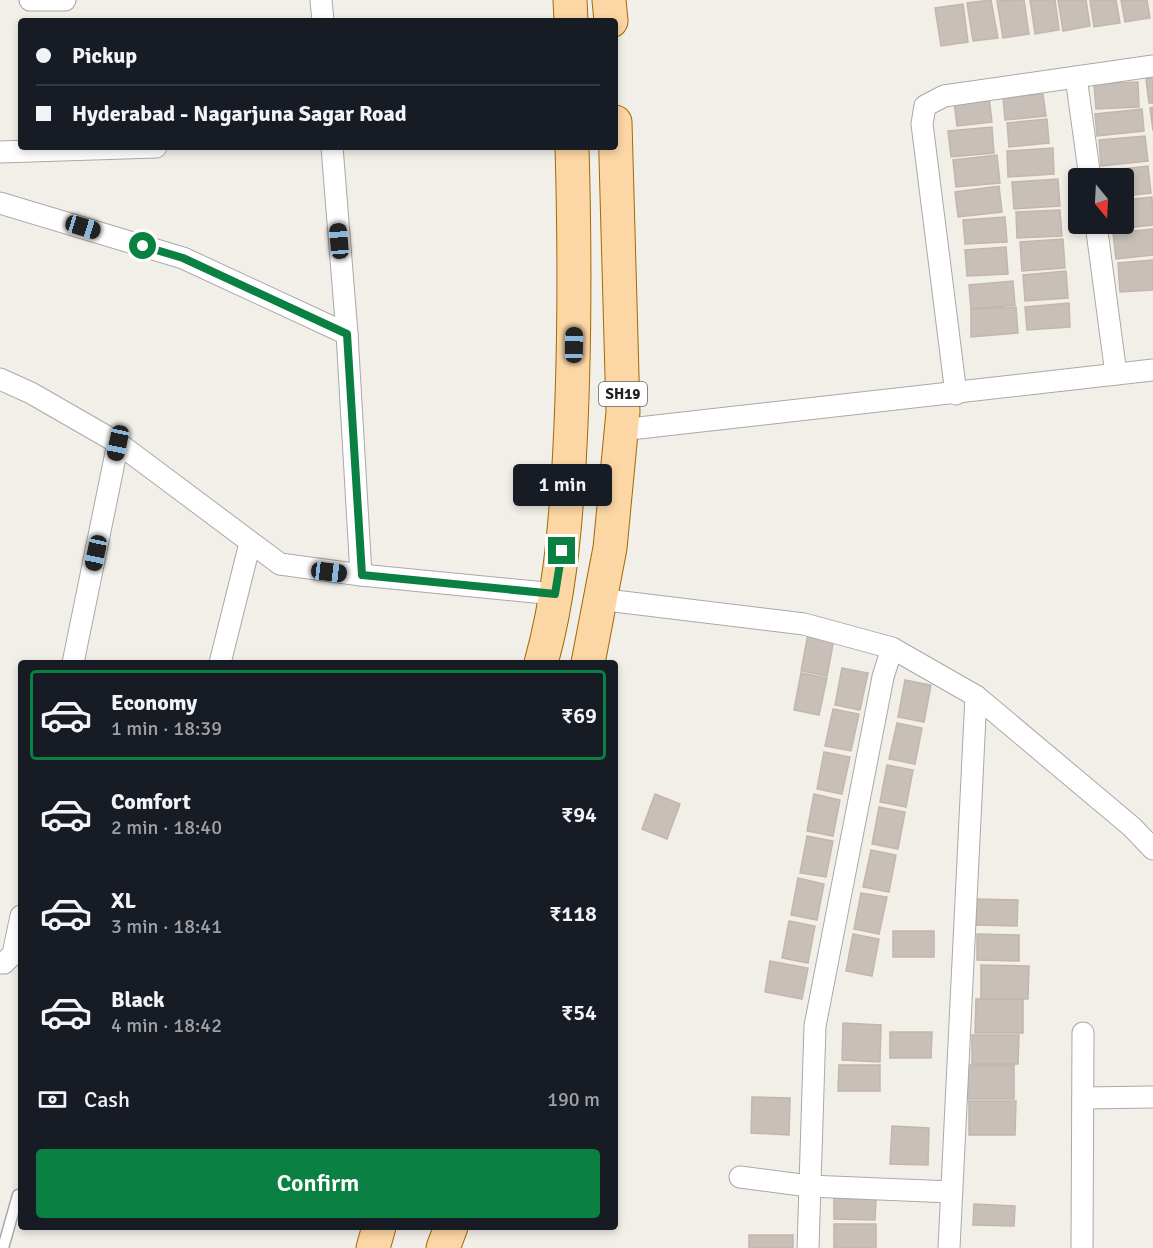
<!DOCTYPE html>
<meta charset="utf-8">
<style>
:root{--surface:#171b24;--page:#242831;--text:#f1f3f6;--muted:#9ea1a6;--line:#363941;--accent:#0b8043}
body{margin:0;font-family:Signika,sans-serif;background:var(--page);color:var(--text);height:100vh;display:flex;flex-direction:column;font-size:22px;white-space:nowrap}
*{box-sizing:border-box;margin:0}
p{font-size:20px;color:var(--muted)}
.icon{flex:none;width:33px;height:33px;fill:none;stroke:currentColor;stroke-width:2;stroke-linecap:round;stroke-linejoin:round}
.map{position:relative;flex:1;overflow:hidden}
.side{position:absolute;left:18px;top:660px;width:600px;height:570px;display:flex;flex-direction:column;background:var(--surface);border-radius:6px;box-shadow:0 3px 9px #0003}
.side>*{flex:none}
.top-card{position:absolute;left:18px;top:18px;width:600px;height:132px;border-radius:6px;box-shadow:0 3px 9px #0003;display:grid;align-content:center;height:132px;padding:0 18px;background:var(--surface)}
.needle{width:39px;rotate:162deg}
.fabs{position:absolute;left:1068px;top:168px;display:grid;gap:12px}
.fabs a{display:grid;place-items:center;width:66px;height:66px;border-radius:6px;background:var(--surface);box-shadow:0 3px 9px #0003;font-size:30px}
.end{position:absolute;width:27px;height:27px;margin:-14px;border:8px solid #0b8043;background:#fff;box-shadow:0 0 0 3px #fff}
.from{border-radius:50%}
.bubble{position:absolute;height:42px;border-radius:6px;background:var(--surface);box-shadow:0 3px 9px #0003;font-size:20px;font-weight:600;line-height:42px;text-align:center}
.car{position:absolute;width:18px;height:36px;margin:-18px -9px;border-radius:8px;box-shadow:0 0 4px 2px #0007;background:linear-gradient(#222 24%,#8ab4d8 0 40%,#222 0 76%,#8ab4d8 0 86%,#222 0)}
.top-card b{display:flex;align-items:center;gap:21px;height:57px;font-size:22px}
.top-card b+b{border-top:2px solid var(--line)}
.top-card i{width:15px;height:15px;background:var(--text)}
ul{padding:10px 0 0;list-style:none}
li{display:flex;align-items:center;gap:18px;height:90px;margin:0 12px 9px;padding:0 6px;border:3px solid transparent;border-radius:6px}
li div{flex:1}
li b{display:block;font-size:22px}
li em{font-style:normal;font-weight:600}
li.current{border-color:var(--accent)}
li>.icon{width:54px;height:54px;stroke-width:1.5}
.pay{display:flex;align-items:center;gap:15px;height:66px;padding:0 18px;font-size:22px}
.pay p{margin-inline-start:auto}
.button{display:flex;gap:12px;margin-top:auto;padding:12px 18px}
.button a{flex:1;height:69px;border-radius:6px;background:var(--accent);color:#fff;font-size:24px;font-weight:600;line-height:69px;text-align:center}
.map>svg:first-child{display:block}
</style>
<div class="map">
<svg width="1153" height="1248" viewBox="0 0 1153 1248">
<rect width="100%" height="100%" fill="#f2efe9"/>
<g fill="#c7bfb8" stroke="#c4b6ab" stroke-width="1.5">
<path d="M991,0L998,38L973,41L967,3Z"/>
<path d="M1024,0L1029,34L1003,38L997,1Z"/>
<path d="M1030,0H1055L1059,30L1035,34Z"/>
<path d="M1058,0H1086L1090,26L1063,31Z"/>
<path d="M1090,0H1116L1120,23L1094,27Z"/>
<path d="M1121,0H1147L1150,18L1125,22Z"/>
<path d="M963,4L968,42L941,46L935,8Z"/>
<path d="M1153,78V103H1149L1146,79Z"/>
<path d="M1138,82L1139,107L1096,109L1094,84Z"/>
<path d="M1043,94L1046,116L1005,120L1003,98Z"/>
<path d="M989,97L992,122L957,126L954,102Z"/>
<path d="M1153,107V131L1150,108Z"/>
<path d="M1142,109L1144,131L1097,136L1095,114Z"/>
<path d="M1047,119L1049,143L1009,147L1007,123Z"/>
<path d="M992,127L994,153L951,157L948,131Z"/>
<path d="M1145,136L1148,161L1101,166L1099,140Z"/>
<path d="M1053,148L1054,174L1008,177L1007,151Z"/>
<path d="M997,155L1000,183L956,187L953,160Z"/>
<path d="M1148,166L1151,193L1124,196V178H1105L1104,171Z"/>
<path d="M1058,179L1060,206L1014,209L1012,182Z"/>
<path d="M999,186L1002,212L958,217L955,192Z"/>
<path d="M1152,197L1153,225L1110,230V224H1124V200Z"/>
<path d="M1060,210L1062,236L1017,238L1016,212Z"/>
<path d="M1005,217L1007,242L965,244L963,220Z"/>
<path d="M1153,229V255L1116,259L1113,233Z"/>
<path d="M1063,239L1065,268L1022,271L1020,242Z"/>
<path d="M1006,247L1008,274L967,276L965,250Z"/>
<path d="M1153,260V290L1120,292L1118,263Z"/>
<path d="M1066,271L1068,298L1025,301L1023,275Z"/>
<path d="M1013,281L1015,305L971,309L969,285Z"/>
<path d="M1069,303L1070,327L1027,330L1025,307Z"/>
<path d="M1016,307L1018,333L971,337V309Z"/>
<path d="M808,634L834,639L827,676L801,671Z"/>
<path d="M842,668L868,673L860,710L835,705Z"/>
<path d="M801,673L827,678L819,715L794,710Z"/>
<path d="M905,680L931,685L924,722L898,717Z"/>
<path d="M833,709L859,714L851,751L825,746Z"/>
<path d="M897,723L922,728L915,764L889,759Z"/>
<path d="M824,752L850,757L842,794L817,789Z"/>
<path d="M887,765L913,770L906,807L880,802Z"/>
<path d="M655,794L680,804L667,839L642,829Z"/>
<path d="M814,794L840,800L833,836L807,831Z"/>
<path d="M879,807L905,812L898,849L872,844Z"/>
<path d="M807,836L833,841L826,877L800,873Z"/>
<path d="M871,850L896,855L889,892L863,887Z"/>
<path d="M798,878L824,884L817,920L791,915Z"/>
<path d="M861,893L887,897L879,934L854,929Z"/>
<path d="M976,899L1018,900L1017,926L976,925Z"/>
<path d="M789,921L815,926L808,963L782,958Z"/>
<rect x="893" y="931" width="41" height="26"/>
<path d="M853,934L879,939L872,976L846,971Z"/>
<path d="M977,934L1019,935V961L977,960Z"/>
<path d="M770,961L808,968L802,999L765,992Z"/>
<path d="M981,965L1029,966L1028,999H981Z"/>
<path d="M976,999H1023V1033H975Z"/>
<path d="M843,1023L881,1025L880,1062L842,1060Z"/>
<path d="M890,1032H932L931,1058H890Z"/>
<path d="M972,1035H1019L1018,1064H972Z"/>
<path d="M839,1065H880V1091H838Z"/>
<rect x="967" y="1065" width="47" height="34"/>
<path d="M752,1097L790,1098L789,1135L751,1133Z"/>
<path d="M969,1101H1016L1015,1135H969Z"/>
<path d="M892,1126L929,1128L928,1165L890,1164Z"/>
<path d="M834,1198L876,1199L875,1220L834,1219Z"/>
<path d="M974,1204L1015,1206L1014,1226L973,1225Z"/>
<rect x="834" y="1224" width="42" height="24"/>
<rect x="749" y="1235" width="44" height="13"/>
</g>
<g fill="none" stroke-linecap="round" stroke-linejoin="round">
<defs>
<path id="service" d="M3,1248L18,1195"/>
<g id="minor">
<path d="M30,0H65"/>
<path d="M321,0L323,21"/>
<path d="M1076,77L1090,178"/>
<path d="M332,147L347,334L361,575"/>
<path d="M0,152L156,147"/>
<path d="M0,203L183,258L347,334"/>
<path d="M1096,224L1116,374"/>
<path d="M0,379L31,393L118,443L280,564L361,575L555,594"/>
<path d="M956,394L922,124L925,106L944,96L1153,66"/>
<path d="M621,430L1153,370"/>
<path d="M598,599L804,624L892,648L976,696L1132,827L1153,849"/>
<path d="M73,663L118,443"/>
<path d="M220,663L250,543"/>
<path d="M0,963H4L13,954L21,916"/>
<path d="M1083,1098L1153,1097"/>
<path d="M740,1177L809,1186L951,1192"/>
<path d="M808,1248L815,1026L883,677L892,648"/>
<path d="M949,1248L976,696"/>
<path d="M1082,1248L1083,1033"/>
</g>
<g id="primary">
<path d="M570,0L571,21"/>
<path d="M609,0L611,21"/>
<path d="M541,663C559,599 565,531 569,465C575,359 575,253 572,147"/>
<path d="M588,663L610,548L623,412L615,122"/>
<path d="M373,1248L379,1227"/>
<path d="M443,1248L451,1227"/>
</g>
</defs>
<use href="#service" stroke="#a9a9a9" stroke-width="13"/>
<use href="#minor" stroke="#a9a9a9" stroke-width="23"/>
<use href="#primary" stroke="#a06b00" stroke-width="35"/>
<use href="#service" stroke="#fff" stroke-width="10"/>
<use href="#minor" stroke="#fff" stroke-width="21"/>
<use href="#primary" stroke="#fcd6a4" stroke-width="33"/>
</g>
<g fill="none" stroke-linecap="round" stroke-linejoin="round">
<path stroke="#0b8043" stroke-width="8" d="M143,246L183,258L347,334L362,575L555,594L562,551"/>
</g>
<g text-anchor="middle" stroke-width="4.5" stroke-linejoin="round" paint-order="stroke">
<rect fill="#fff" stroke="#646464" stroke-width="1.5" x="599" y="382" width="48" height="24" rx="4.5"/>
<g font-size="15" font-weight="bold" fill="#222">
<text x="623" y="399">SH19</text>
</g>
</g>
</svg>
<div class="fabs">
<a><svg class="needle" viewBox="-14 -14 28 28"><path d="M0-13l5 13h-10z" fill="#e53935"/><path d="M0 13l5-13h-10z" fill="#9ea1a6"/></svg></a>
</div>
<i class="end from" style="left:143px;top:246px"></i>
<i class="end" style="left:562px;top:551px"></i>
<div class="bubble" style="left:513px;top:464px;width:99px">1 min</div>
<i class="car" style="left:83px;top:227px;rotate:107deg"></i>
<i class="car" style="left:339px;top:241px;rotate:355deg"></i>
<i class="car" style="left:574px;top:345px;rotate:1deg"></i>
<i class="car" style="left:118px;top:443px;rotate:192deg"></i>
<i class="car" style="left:96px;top:553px;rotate:192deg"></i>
<i class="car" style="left:329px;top:572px;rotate:97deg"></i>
<div class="top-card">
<b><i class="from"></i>Pickup</b>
<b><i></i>Hyderabad - Nagarjuna Sagar Road</b>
</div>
<section class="side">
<ul>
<li class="current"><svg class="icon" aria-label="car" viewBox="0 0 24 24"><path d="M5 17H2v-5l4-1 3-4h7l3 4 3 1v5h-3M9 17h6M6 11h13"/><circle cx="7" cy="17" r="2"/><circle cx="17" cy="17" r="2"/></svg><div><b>Economy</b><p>1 min · 18:39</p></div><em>₹69</em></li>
<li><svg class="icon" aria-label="car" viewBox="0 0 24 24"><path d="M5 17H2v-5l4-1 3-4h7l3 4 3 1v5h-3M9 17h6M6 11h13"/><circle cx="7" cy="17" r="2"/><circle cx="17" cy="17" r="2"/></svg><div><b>Comfort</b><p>2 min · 18:40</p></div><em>₹94</em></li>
<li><svg class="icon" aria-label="car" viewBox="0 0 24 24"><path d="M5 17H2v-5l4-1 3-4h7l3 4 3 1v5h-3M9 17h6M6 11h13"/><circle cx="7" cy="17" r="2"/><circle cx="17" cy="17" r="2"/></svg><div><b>XL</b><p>3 min · 18:41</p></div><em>₹118</em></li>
<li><svg class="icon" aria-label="car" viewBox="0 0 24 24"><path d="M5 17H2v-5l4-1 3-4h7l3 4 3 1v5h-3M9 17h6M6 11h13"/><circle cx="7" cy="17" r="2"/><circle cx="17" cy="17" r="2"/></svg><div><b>Black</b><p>4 min · 18:42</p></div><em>₹54</em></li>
</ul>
<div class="pay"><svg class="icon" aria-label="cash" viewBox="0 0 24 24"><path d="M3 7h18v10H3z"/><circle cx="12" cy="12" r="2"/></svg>Cash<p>190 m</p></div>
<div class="button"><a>Confirm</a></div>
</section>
</div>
